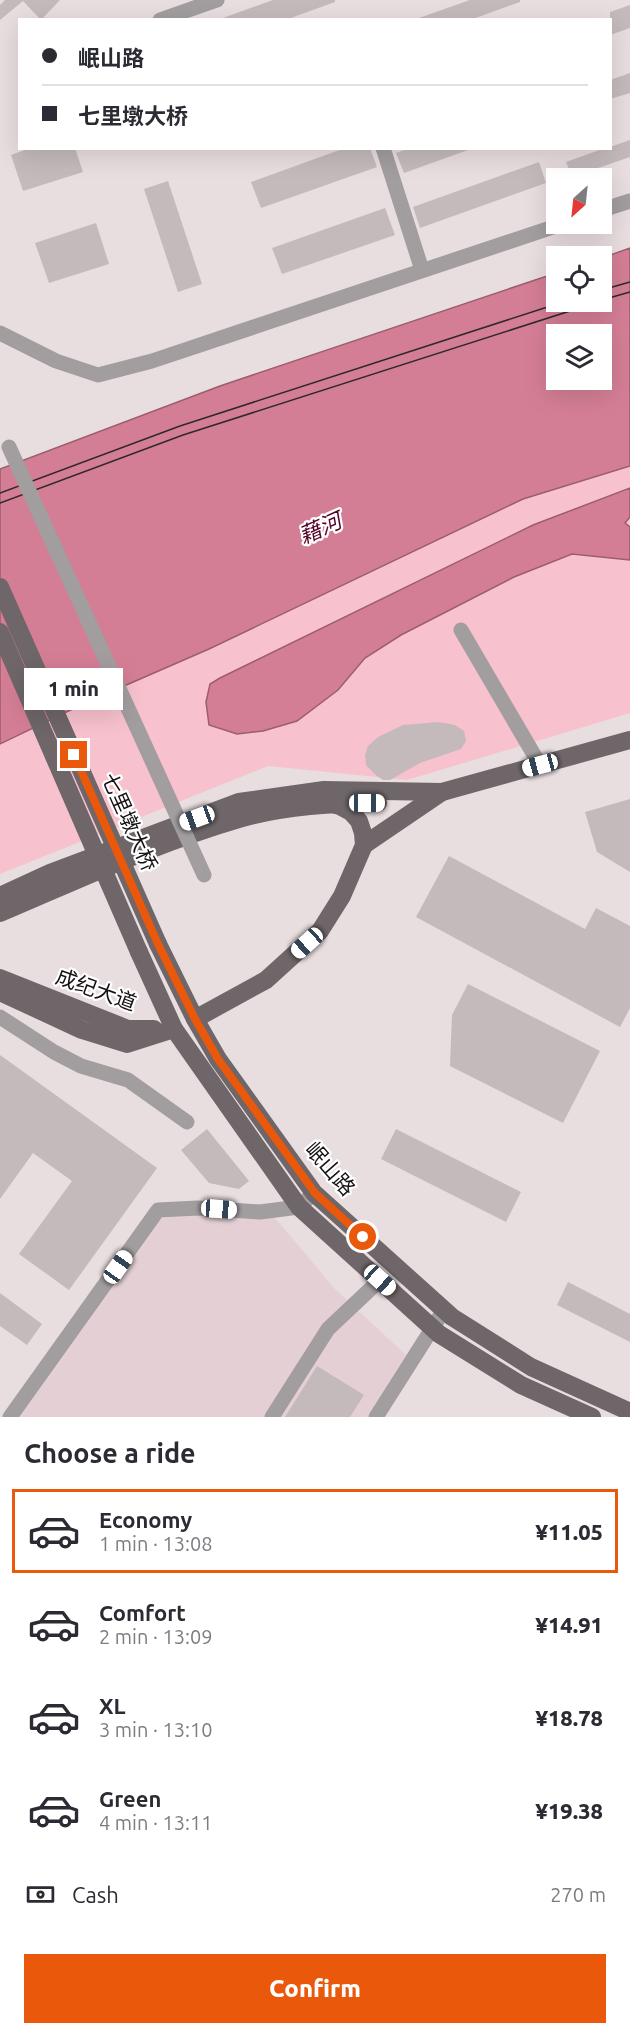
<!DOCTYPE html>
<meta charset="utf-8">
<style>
:root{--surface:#fff;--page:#f2f2f3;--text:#2b2b33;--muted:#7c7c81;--line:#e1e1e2;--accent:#ea580c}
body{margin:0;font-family:Ubuntu,"Noto Sans SC",sans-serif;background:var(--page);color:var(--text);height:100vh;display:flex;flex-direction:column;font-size:22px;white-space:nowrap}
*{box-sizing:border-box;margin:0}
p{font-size:20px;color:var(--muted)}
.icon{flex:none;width:33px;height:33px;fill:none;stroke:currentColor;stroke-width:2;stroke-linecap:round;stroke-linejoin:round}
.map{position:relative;height:1417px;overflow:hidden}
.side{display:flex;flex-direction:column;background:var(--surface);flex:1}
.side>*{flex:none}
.top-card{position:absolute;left:18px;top:18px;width:594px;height:132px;border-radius:0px;box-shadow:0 6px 24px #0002;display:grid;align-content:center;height:132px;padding:0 24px;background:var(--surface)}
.needle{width:39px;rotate:207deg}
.fabs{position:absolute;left:546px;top:168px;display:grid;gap:12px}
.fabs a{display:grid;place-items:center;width:66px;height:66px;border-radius:0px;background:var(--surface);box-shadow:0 6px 24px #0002;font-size:30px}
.end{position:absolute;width:27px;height:27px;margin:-14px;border:8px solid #ea580c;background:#fff;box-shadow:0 0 0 3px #fff}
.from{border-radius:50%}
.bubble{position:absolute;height:42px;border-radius:0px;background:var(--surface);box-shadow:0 6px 24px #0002;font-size:20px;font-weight:800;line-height:42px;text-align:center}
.car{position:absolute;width:18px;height:36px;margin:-18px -9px;border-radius:8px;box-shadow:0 0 4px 2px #0007;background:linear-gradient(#fff 24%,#345 0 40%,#fff 0 76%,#345 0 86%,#fff 0)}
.top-card b{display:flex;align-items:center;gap:21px;height:57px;font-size:22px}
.top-card b+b{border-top:2px solid var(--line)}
.top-card i{width:15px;height:15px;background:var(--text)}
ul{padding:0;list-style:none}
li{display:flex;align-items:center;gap:18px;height:84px;margin:0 12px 9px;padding:0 12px;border:3px solid transparent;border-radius:0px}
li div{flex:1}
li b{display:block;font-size:22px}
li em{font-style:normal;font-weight:800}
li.current{border-color:var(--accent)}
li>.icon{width:54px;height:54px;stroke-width:1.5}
h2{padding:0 24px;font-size:27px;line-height:72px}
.pay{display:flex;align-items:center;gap:15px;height:66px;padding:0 24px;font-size:22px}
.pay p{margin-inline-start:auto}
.action{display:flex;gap:12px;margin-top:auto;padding:12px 24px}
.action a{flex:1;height:69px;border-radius:0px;background:var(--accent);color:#fff;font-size:24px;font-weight:800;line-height:69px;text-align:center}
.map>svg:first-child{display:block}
</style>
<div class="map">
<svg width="630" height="1417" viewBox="0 0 630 1417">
<rect width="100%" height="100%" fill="#e8dddf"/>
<path fill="#e4d0d4" d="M154,1211L274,1217L335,1289L406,1355L367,1417H12Z"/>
<path fill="#f8c1ce" d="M630,466V713L407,780L268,766L0,874V744L85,703L209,649L523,499Z"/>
<g fill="#d47e95" stroke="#9b5e6e" stroke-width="1.5" fill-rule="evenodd">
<path d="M630,248V466L523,499L209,649L85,703L0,744V469L220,386L556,273V302H602V258ZM556,334H602V380H556Z"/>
<path d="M630,488V517L625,523L630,527V560L572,554L514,577L401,635L365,658L338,690L297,721L263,731L237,734L209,725L206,702L210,684L220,678L533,525Z"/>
</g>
<g fill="#c4babc">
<path d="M5,0H60L41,20L23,1L0,20V5Z"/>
<path d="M273,0H335V2L285,20H223V18Z"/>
<path d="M470,0H520V2L470,20H419V18Z"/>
<path d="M630,5V28L610,35V12Z"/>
<path d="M630,73V93L610,99V80Z"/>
<path d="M630,140V157L572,177L566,162L605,148H610V147Z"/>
<path d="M30,148H75L83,172L23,191L11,155Z"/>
<path d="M345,148H370L377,167L261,208L251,182Z"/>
<path d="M410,148H467L468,150L404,173L396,153Z"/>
<path d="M539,162L546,183L420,228L413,207Z"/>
<path d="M168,181L202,284L178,292L144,189Z"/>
<path d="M385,208L395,235L282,274L272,248Z"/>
<path d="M96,223L109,264L49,283L35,243Z"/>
<path d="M438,722L455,725L464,731L466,741L461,749L420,763L390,780H383L377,776L366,765L365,755L368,746L378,737L403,725Z"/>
<path d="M630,799V872L597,852L585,812Z"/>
<path d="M449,856L585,929L596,908L630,926V1008L620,1027L416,917Z"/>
<path d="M468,984L600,1051L563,1123L450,1066L452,1015Z"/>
<path d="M0,1055L157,1168L69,1290L19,1254L72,1181L33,1153L0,1199Z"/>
<path d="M207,1129L249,1181L239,1189L209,1183L181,1150Z"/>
<path d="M396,1129L521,1192L506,1222L381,1159Z"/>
<path d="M568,1282L630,1314V1342L557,1305Z"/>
<path d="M0,1293L42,1324L27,1345L0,1326Z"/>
<path d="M317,1366L364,1395L350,1417H285Z"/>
</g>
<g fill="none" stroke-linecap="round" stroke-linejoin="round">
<g stroke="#a29d9e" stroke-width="15">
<path d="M160,20L217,0"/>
<path d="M383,148L422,270"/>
<path d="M602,210L630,201"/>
<path d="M0,333L56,361L98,375L152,361L562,224"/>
<path d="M461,630L540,765"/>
<path d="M0,1017L54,1052L81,1066L128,1080L187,1122"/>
<path d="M10,1417L158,1210L198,1208L260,1212L299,1207L314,1193"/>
<path d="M272,1417L328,1329L380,1280"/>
<path d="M376,1417L444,1310"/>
</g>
<g stroke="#6e6668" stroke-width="18">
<path d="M364,845L442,792"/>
<path d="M0,896L50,873L239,802L324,790L442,792L630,740"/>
<path d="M0,913C80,879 159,842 242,818C286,806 333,803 378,803"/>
<path d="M158,944L195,1019L218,1059L314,1193L452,1317L531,1367L630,1412"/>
<path d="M139,952L174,1029L299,1207L439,1334L521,1385L592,1417"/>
<path d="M0,978L128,1029H154"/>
<path d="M0,992L82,1030L127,1044L174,1029"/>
<path d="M195,1019L266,980L320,931L342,896L364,845L363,833L359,821L351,812L340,806L333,804"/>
</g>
<g stroke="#2e292b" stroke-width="1.5">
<path d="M602,290L630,282"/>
<path d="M602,300L630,292"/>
<path d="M0,493L180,426L563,302"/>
<path d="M0,503L183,435L598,302"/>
</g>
<path stroke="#a29d9e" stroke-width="15" d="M9,447L204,875"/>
<g stroke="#6e6668" stroke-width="18">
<path d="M0,587L158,944"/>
<path d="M0,632L139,952"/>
</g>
</g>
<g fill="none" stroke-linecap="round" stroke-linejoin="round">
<path stroke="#ea580c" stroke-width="8" d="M74,755L158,944L195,1019L218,1059L315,1193L363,1237"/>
</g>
<g text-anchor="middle" stroke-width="4.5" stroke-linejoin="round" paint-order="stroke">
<g font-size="21" fill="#161213" stroke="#fff">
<text transform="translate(129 822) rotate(66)" y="7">七里墩大桥</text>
<text transform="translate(96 990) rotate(20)" y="7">成纪大道</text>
<text transform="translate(330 1169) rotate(49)" y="7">岷山路</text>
</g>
<g font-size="22" font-style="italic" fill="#540426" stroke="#fff">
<text transform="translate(320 528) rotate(-24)" y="8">藉河</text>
</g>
</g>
</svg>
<div class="fabs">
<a><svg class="needle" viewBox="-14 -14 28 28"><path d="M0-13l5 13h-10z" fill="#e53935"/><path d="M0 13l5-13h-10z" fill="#7c7c81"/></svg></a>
<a><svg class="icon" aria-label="locate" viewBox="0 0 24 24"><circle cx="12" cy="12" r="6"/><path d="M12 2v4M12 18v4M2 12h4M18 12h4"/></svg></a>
<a><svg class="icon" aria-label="layers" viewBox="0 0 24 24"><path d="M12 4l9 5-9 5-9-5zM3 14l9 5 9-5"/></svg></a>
</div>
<i class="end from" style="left:363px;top:1237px"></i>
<i class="end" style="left:74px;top:755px"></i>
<div class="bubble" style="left:24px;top:668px;width:99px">1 min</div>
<i class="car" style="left:540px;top:765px;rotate:255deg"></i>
<i class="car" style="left:367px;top:803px;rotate:90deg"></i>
<i class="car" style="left:197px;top:818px;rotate:250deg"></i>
<i class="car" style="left:307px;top:943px;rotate:228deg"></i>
<i class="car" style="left:219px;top:1209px;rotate:94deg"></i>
<i class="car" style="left:118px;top:1267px;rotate:35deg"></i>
<i class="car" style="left:380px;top:1280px;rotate:132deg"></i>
<div class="top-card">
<b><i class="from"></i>岷山路</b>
<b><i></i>七里墩大桥</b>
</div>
</div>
<section class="side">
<h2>Choose a ride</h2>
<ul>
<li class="current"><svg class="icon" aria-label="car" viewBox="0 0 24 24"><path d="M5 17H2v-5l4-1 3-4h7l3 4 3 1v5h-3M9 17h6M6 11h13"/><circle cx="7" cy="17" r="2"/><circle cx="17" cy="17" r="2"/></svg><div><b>Economy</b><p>1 min · 13:08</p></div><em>¥11.05</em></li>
<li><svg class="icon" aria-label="car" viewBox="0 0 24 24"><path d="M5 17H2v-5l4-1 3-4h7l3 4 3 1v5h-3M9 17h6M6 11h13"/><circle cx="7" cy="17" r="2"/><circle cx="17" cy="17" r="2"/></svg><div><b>Comfort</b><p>2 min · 13:09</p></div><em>¥14.91</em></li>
<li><svg class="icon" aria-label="car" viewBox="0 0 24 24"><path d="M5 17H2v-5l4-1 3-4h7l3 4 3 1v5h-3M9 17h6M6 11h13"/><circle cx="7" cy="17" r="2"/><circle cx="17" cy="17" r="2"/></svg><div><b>XL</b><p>3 min · 13:10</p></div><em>¥18.78</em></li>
<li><svg class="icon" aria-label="car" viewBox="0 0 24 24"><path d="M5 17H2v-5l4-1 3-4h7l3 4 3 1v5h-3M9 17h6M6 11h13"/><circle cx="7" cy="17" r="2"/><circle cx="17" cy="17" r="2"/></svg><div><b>Green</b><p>4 min · 13:11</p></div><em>¥19.38</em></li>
</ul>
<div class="pay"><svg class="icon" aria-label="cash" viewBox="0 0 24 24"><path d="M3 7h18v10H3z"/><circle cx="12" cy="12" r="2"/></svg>Cash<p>270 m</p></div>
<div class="action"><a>Confirm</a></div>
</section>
